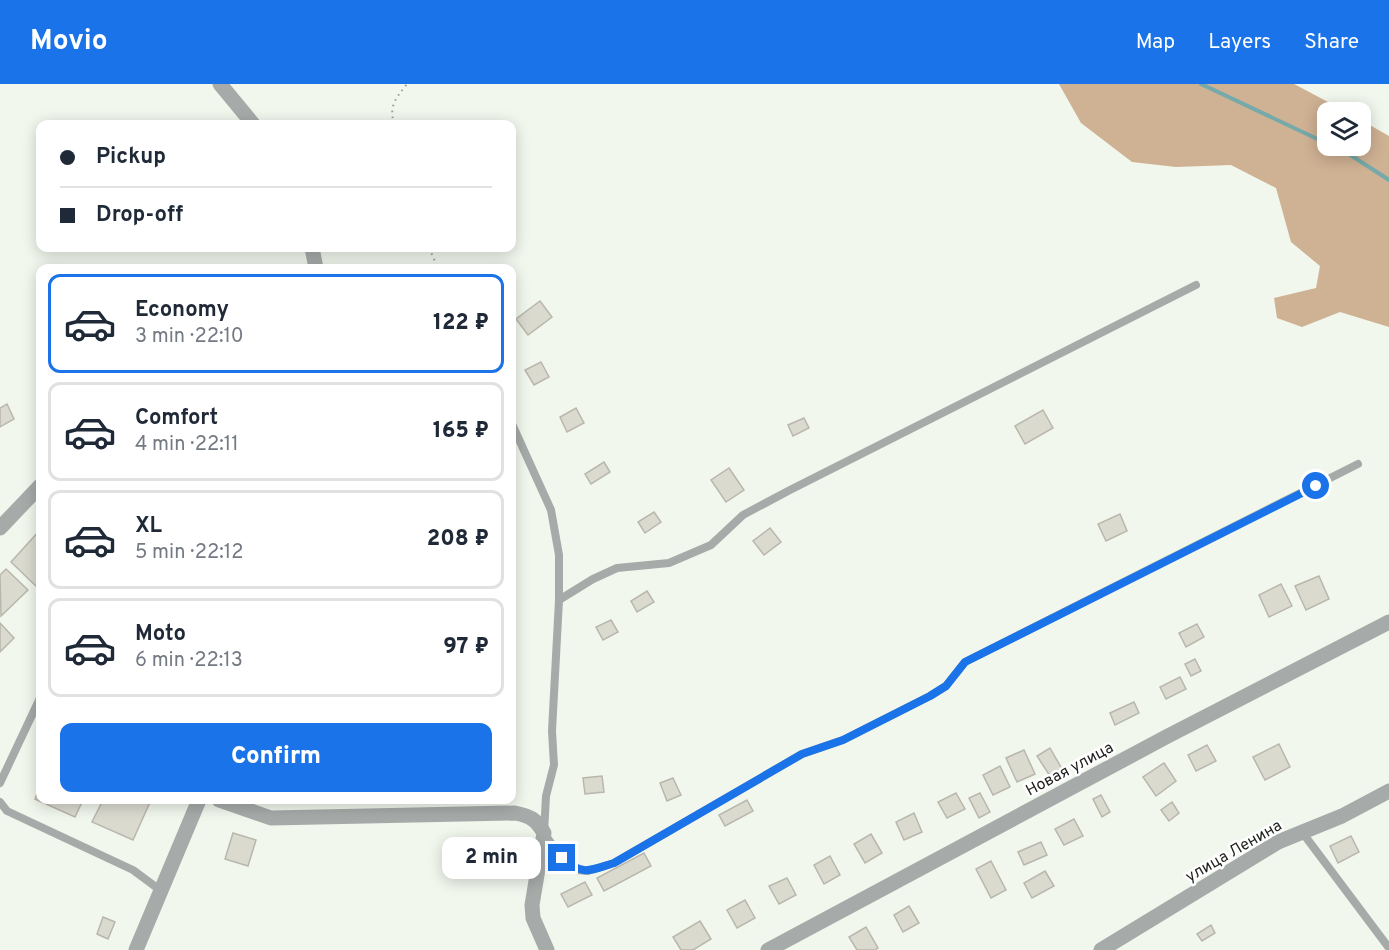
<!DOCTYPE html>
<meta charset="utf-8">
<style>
:root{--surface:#fff;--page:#f6f6f7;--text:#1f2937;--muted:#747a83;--line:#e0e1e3;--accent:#1a73e8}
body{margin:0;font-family:Overpass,sans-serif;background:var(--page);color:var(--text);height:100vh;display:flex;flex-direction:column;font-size:22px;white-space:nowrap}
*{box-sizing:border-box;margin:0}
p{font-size:20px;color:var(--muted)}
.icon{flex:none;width:33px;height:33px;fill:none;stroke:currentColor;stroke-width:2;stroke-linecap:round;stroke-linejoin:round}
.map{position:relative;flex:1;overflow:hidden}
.drawer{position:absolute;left:36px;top:180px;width:480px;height:540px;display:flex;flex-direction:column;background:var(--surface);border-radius:12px;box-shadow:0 3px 15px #0003}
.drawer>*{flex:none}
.banner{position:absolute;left:36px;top:36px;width:480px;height:132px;border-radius:12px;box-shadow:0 3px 15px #0003;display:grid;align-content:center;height:132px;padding:0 24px;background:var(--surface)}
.tools{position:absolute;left:1317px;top:18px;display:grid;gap:12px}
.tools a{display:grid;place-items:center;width:54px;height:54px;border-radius:12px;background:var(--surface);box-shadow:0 3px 15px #0003;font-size:30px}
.end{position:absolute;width:27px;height:27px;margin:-14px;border:8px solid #1a73e8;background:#fff;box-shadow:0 0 0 3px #fff}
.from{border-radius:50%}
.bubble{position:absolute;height:42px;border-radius:12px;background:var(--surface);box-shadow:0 3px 15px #0003;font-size:20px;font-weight:800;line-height:42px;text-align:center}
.banner b{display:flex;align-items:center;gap:21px;height:57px;font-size:22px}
.banner b+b{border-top:2px solid var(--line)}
.banner i{width:15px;height:15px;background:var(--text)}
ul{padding:10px 0 0;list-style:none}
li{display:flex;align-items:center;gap:18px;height:99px;margin:0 12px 9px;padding:0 12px;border:3px solid var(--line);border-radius:12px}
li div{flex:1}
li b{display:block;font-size:22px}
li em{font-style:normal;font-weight:800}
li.selected{border-color:var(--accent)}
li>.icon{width:54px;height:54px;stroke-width:1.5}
.action{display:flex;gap:12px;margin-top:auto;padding:12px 24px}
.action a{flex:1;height:69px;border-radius:12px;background:var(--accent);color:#fff;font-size:24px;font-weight:800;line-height:69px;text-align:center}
header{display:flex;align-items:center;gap:36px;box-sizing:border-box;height:84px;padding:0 30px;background:var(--accent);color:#fff}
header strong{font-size:28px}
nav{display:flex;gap:33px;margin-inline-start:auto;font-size:21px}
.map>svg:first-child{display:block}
</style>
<header>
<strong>Movio</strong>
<nav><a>Map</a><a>Layers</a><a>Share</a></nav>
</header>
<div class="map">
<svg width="1389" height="866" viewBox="0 0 1389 866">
<rect width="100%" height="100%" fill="#f1f7ed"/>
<path fill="#cfb193" d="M1059,0H1294L1347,28H1328V62H1360L1361,36L1389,52V243L1340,228L1302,243L1277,234L1274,214L1316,204L1320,182L1291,158L1276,104L1231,81L1176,83L1132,78L1081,39Z"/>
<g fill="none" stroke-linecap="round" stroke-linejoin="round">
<g stroke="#76a9a9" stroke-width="4">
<path d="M1201,0L1328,60"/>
<path d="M1331,62L1352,72L1389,96"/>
</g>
</g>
<g fill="#dbdacf" stroke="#b9b7ad" stroke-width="1.5">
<path d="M540,217L552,233L528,251L516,235Z"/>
<path d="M541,278L549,293L534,301L525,286Z"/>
<path d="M7,320L14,335L0,343V324Z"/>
<path d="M576,324L584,339L567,348L560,333Z"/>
<path d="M1043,326L1053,344L1025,360L1015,342Z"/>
<path d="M804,334L809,344L793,352L788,341Z"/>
<path d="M604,378L610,388L591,400L585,390Z"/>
<path d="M729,384L744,406L726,418L711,396Z"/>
<path d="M654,428L661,438L645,449L638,438Z"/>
<path d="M1120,430L1127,447L1106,457L1098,440Z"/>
<path d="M770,444L781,458L764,471L753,457Z"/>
<path d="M40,446V504L39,505L11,478Z"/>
<path d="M6,485L28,506L1,532L0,491Z"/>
<path d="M1319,492L1329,515L1306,526L1295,502Z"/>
<path d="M1281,500L1292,522L1269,533L1259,511Z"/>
<path d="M647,507L654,518L637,528L631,517Z"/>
<path d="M611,536L618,548L603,556L596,543Z"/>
<path d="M0,539L14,554L0,568Z"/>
<path d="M1197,540L1204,553L1186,563L1179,549Z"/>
<path d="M1195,575L1201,587L1191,592L1185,580Z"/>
<path d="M1180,593L1186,605L1166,615L1160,603Z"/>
<path d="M1134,618L1139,629L1115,641L1110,629Z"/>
<path d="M1279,660L1290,683L1265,696L1253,673Z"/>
<path d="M1207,661L1216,677L1196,687L1188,671Z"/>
<path d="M1050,664L1062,685L1050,692L1037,672Z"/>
<path d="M1024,666L1035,690L1017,698L1006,674Z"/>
<path d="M1164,679L1176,697L1156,712L1143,693Z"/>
<path d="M1000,682L1010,703L993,711L983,691Z"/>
<path d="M602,692L604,708L585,710L583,694Z"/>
<path d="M673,694L681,711L667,717L660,699Z"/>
<path d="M40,702V716H83L75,733L35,715Z"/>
<path d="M956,709L965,725L947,734L938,718Z"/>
<path d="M980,709L990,728L979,734L969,714Z"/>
<path d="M1101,711L1110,728L1102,733L1093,715Z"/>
<path d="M103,716H151L133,756L92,738Z"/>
<path d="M747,716L753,727L725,742L719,731Z"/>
<path d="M1172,718L1179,729L1169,737L1161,726Z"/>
<path d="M914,729L922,748L904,756L896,738Z"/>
<path d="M1074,735L1083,752L1064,761L1055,745Z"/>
<path d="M233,749L256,756L248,782L225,775Z"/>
<path d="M871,750L882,769L865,779L854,760Z"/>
<path d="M1351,752L1359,768L1338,779L1330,762Z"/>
<path d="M1041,758L1047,771L1024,781L1018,768Z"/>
<path d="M644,769L651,782L604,807L597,794Z"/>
<path d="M830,772L840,791L824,800L814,781Z"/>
<path d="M991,777L1006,806L991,814L976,785Z"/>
<path d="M1045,787L1054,802L1032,814L1024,799Z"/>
<path d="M787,794L796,811L779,820L769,802Z"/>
<path d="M585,798L592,811L568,823L561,810Z"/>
<path d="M745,816L755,834L737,844L727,826Z"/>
<path d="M909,822L919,839L903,848L894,831Z"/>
<path d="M103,833L115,838L108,855L97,850Z"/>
<path d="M700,837L711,855L693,866H681L673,853Z"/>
<path d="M1211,841L1215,849L1202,857L1197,850Z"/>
<path d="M866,843L878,864L875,866H857L849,853Z"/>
</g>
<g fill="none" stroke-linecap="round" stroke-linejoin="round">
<g stroke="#989d96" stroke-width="2" stroke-dasharray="1.5 4.5" stroke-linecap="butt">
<path d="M394,40C389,22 395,15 407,0"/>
<path d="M429,164L438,184"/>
</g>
<g stroke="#a6aba9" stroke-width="8">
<path d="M512,340L551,426L559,471V516L552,647L554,681L546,712L544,749L562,774L576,786L588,787L614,779L802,670L843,656L930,612L946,602L965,578L1358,380"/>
<path d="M559,516L593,495L617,484L669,479L711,461L743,431L790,406L1196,201"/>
<path d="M0,699L40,614"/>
<path d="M0,718L7,727L133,786L160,806"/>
<path d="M1302,748L1389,864"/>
</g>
<g stroke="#a6aba9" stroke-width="15">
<path d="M220,0L253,40"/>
<path d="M312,164L316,184"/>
<path d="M0,444L40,402"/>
<path d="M219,716L271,734L515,729C530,732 536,735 544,749L532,821L533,834L547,866"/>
<path d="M136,866L199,716"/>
<path d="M768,866L1166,653L1389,538"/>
<path d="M1101,866L1278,758L1342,732L1389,707"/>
</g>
</g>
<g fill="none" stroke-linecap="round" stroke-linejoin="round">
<path stroke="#1a73e8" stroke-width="8" d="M562,774C584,792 588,787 614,779L802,670L843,656L930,612L946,602L965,578L1316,402"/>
</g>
<g text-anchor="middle" stroke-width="5" stroke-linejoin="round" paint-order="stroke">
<g font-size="16" fill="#1e201d" stroke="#fff">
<text transform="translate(1069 684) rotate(-28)" y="6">Новая улица</text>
<text transform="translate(1233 766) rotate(-30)" y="6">улица Ленина</text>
</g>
</g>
</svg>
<div class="tools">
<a><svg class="icon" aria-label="layers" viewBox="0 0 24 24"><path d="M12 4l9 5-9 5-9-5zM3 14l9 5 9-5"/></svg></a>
</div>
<i class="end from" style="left:1316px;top:402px"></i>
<i class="end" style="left:562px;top:774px"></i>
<div class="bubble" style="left:442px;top:753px;width:99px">2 min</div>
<div class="banner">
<b><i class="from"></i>Pickup</b>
<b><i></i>Drop-off</b>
</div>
<section class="drawer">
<ul>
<li class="selected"><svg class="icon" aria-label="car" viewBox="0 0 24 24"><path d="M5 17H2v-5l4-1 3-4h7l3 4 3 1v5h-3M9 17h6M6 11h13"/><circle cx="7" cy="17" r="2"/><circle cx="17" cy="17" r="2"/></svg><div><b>Economy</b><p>3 min · 22:10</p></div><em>122 ₽</em></li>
<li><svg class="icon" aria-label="car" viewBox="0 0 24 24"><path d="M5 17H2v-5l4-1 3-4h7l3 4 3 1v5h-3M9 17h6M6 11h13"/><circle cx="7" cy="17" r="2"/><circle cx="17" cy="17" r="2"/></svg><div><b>Comfort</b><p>4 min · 22:11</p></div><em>165 ₽</em></li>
<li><svg class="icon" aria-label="car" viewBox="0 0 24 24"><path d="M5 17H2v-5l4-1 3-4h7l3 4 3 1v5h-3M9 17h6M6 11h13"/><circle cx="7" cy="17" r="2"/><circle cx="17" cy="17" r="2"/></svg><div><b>XL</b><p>5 min · 22:12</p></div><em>208 ₽</em></li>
<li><svg class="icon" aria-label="car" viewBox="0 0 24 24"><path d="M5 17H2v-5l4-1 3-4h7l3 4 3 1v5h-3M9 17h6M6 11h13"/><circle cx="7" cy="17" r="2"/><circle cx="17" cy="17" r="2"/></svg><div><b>Moto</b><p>6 min · 22:13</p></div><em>97 ₽</em></li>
</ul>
<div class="action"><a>Confirm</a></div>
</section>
</div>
